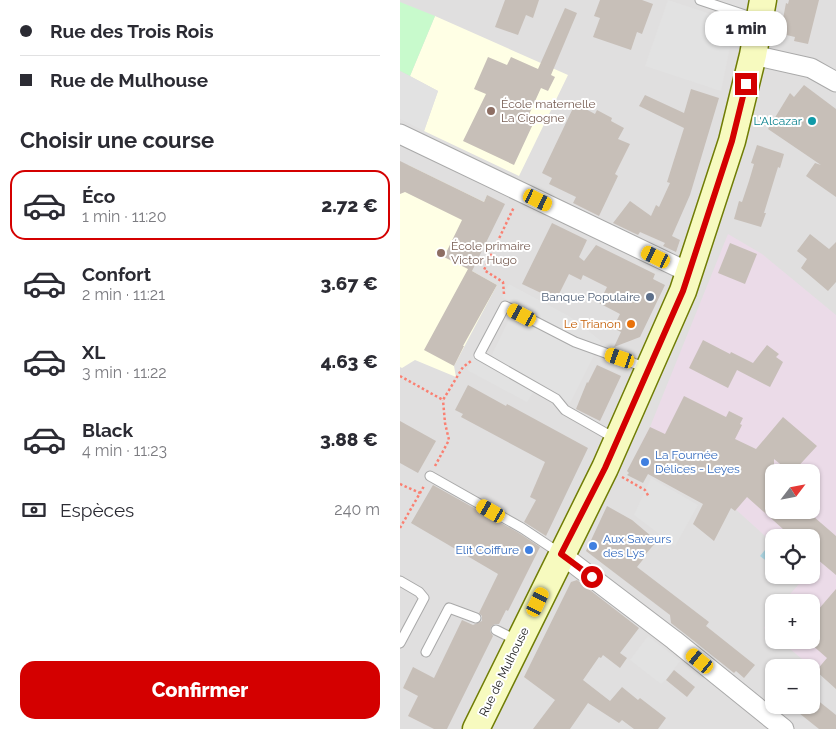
<!DOCTYPE html>
<html lang="fr">
<meta charset="utf-8">
<style>
:root{--surface:#fff;--page:#f2f2f3;--text:#2b2b33;--muted:#7c7c81;--line:#e1e1e2;--accent:#d40000}
body{margin:0;font-family:Raleway,sans-serif;background:var(--page);color:var(--text);height:100vh;display:flex;flex-direction:column;font-size:19px;white-space:nowrap}
*{box-sizing:border-box;margin:0}
p{font-size:16px;color:var(--muted)}
.icon{flex:none;width:28px;height:28px;fill:none;stroke:currentColor;stroke-width:2;stroke-linecap:round;stroke-linejoin:round}
.map{position:relative;flex:1;overflow:hidden}
.details{display:flex;flex-direction:column;background:var(--surface);width:400px}
.details>*{flex:none}
.guide{display:grid;align-content:center;height:110px;padding:0 20px;background:var(--surface)}
.needle{width:32px;rotate:58deg}
.controls{position:absolute;left:365px;top:464px;display:grid;gap:10px}
.controls a{display:grid;place-items:center;width:55px;height:55px;border-radius:10px;background:var(--surface);box-shadow:0 1px 4px #0004;font-size:25px}
.end{position:absolute;width:22px;height:22px;margin:-11px;border:6px solid #d40000;background:#fff;box-shadow:0 0 0 2px #fff}
.from{border-radius:50%}
.bubble{position:absolute;height:35px;border-radius:15px;background:var(--surface);box-shadow:0 1px 4px #0004;font-size:16px;font-weight:800;line-height:35px;text-align:center}
.car{position:absolute;width:15px;height:30px;margin:-15px -8px;border-radius:6px;box-shadow:0 0 4px 1px #0007;background:linear-gradient(#f5c518 24%,#345 0 40%,#f5c518 0 76%,#345 0 86%,#f5c518 0)}
.guide b{display:flex;align-items:center;gap:18px;height:48px;font-size:19px}
.guide b+b{border-top:1px solid var(--line)}
.guide i{width:12px;height:12px;background:var(--text)}
ul{padding:0;list-style:none}
li{display:flex;align-items:center;gap:15px;height:70px;margin:0 10px 8px;padding:0 10px;border:2px solid transparent;border-radius:15px}
li div{flex:1}
li b{display:block;font-size:19px}
li em{font-style:normal;font-weight:800}
li.on{border-color:var(--accent)}
li>.icon{width:45px;height:45px;stroke-width:1.5}
h2{padding:0 20px;font-size:22px;line-height:60px}
.pay{display:flex;align-items:center;gap:12px;height:55px;padding:0 20px;font-size:19px}
.pay p{margin-inline-start:auto}
.action{display:flex;gap:10px;margin-top:auto;padding:10px 20px}
.action a{flex:1;height:58px;border-radius:15px;background:var(--accent);color:#fff;font-size:20px;font-weight:800;line-height:58px;text-align:center}
main{display:flex;flex:1;min-height:0}
.map>svg:first-child{display:block}
</style>
<main>
<section class="details">
<div class="guide">
<b><i class="from"></i>Rue des Trois Rois</b>
<b><i></i>Rue de Mulhouse</b>
</div>
<h2>Choisir une course</h2>
<ul>
<li class="on"><svg class="icon" aria-label="car" viewBox="0 0 24 24"><path d="M5 17H2v-5l4-1 3-4h7l3 4 3 1v5h-3M9 17h6M6 11h13"/><circle cx="7" cy="17" r="2"/><circle cx="17" cy="17" r="2"/></svg><div><b>Éco</b><p>1 min · 11:20</p></div><em>2.72 €</em></li>
<li><svg class="icon" aria-label="car" viewBox="0 0 24 24"><path d="M5 17H2v-5l4-1 3-4h7l3 4 3 1v5h-3M9 17h6M6 11h13"/><circle cx="7" cy="17" r="2"/><circle cx="17" cy="17" r="2"/></svg><div><b>Confort</b><p>2 min · 11:21</p></div><em>3.67 €</em></li>
<li><svg class="icon" aria-label="car" viewBox="0 0 24 24"><path d="M5 17H2v-5l4-1 3-4h7l3 4 3 1v5h-3M9 17h6M6 11h13"/><circle cx="7" cy="17" r="2"/><circle cx="17" cy="17" r="2"/></svg><div><b>XL</b><p>3 min · 11:22</p></div><em>4.63 €</em></li>
<li><svg class="icon" aria-label="car" viewBox="0 0 24 24"><path d="M5 17H2v-5l4-1 3-4h7l3 4 3 1v5h-3M9 17h6M6 11h13"/><circle cx="7" cy="17" r="2"/><circle cx="17" cy="17" r="2"/></svg><div><b>Black</b><p>4 min · 11:23</p></div><em>3.88 €</em></li>
</ul>
<div class="pay"><svg class="icon" aria-label="cash" viewBox="0 0 24 24"><path d="M3 7h18v10H3z"/><circle cx="12" cy="12" r="2"/></svg>Espèces<p>240 m</p></div>
<div class="action"><a>Confirmer</a></div>
</section>
<div class="map">
<svg width="436" height="729" viewBox="0 0 436 729">
<rect width="100%" height="100%" fill="#f2efe9"/>
<path fill="#e0dfdf" fill-rule="evenodd" d="M0,0H436V729H0ZM374,472H411V510H374ZM374,538H411V575H374ZM374,602H411V640H374ZM374,668H411V705H374Z"/>
<g fill="#ebdbe8" fill-rule="evenodd">
<path d="M328,234L362,254L436,315V687L379,640H411V602H383L407,575H411V538H374V544L311,487L241,444L250,427ZM374,472H411V510H374Z"/>
<path d="M374,614V636L364,628Z"/>
</g>
<g fill="#ffffe5">
<path d="M35,16L168,75L119,176L24,131L38,91L10,76Z"/>
<path d="M8,165L84,202L87,195L72,271L97,285L54,366L56,377L15,360L2,368L0,367V179Z"/>
</g>
<path fill="#c8facc" d="M0,2L35,16L10,76L0,71Z"/>
<g fill="#e2e2e2">
<path d="M268,0L335,22L321,91L245,66Z"/>
<path d="M0,71L38,91L24,131L0,119Z"/>
<path d="M109,284L169,316L201,341L170,403L138,384L127,402L67,370L73,358L87,365L116,305L102,297Z"/>
<path d="M251,478L298,505L275,546L234,515Z"/>
<path d="M248,636L280,661L266,680L261,684L230,660Z"/>
</g>
<path fill="#aad3df" d="M365,550L374,557V567L360,556Z"/>
<g fill="#c7bfb8">
<path d="M105,0H139L133,18L126,15L118,35L95,27Z"/>
<path d="M200,0H242L253,4L242,34L237,32L231,50L193,37L200,18L194,16Z"/>
<path d="M389,0H419L408,44L394,41L395,37L382,34L384,24H382L386,3L388,4Z"/>
<path d="M165,8L177,13L151,75L155,77L148,91L141,88L126,121L133,124L114,165L63,141L86,94L74,89L88,57L107,65L111,57L138,69Z"/>
<path d="M404,85L436,109V197L406,176L415,163L421,165L368,129L390,93L394,97Z"/>
<path d="M291,89L319,98L290,195L272,236L280,240L276,252L263,246L265,243L240,232L238,235L213,223L230,201L251,216L256,205L259,207L270,183L267,182L284,128L239,106L245,95L284,113Z"/>
<path d="M174,106L181,110L182,107L195,114L197,110L212,118L211,121L224,128L218,139L230,144L215,174L218,176L199,216L173,203L176,197L149,184L152,178L142,173Z"/>
<path d="M357,145L384,154L380,168L378,167L364,213H366L361,227L334,219L339,201L342,202L349,181L354,164L351,163Z"/>
<path d="M0,161L84,202L87,195L105,204L72,271L97,285L63,346H64L54,366L24,350L68,269L44,257L62,220L5,192L0,194Z"/>
<path d="M152,223L187,240L179,257L184,261L196,245L255,274L253,279L265,285L240,337L214,347L221,332L213,328L220,314L199,303L207,287L183,275L181,280L169,274L156,300L122,284Z"/>
<path d="M410,234L429,249L436,242V282L428,291L401,268L407,259L397,251Z"/>
<path d="M330,243L357,254L345,284L318,273Z"/>
<path d="M303,340L330,354L331,352L353,363L367,345L379,354L376,357L383,362L370,387L337,370L328,388L289,368Z"/>
<path d="M197,365L221,376L200,421L176,409L187,382L188,383Z"/>
<path d="M68,385L106,406L107,404L188,448L146,536L124,522L136,500L130,497L145,462L61,417L63,414L55,410Z"/>
<path d="M284,396L326,417L329,411L343,418L340,424L342,425L335,439L356,449L383,417L417,446L393,472H390L374,459V510H406L436,536V575L411,554V538H393L347,497L335,511L331,508L314,541L293,524L303,504L248,474L243,483L227,475L229,473L227,471L250,427L265,434Z"/>
<path d="M0,421L36,441L18,473L0,463Z"/>
<path d="M33,485L119,533L140,547L108,611L106,610L99,624H95L91,627L90,631L93,636L47,729H34L8,716L18,696L3,688L13,667L34,678L62,620L73,625L82,621V616L79,613L98,574L11,523Z"/>
<path d="M207,506L232,520L257,541L244,556L245,557L237,567L309,622L306,626L355,665L344,678L336,671L334,673L294,641L271,623L270,615L186,551Z"/>
<path d="M177,580L239,628L220,653L227,658L220,668L203,655L201,658L199,657L183,680L210,701L222,687L238,700L240,698L266,718L258,729H234L222,720L219,723L188,703L170,729H133L155,700L124,677L171,582Z"/>
<path d="M436,589V689L416,671L427,658L411,644V618Z"/>
<path d="M274,670L295,687L287,697L266,680Z"/>
<path d="M411,695L436,715V729H419L389,705H411Z"/>
</g>
<g fill="none" stroke-linecap="round" stroke-linejoin="round">
<defs>
<g id="lane">
<path d="M300,0L357,19"/>
<path d="M216,439L165,410L156,399L79,355L105,306L175,342L247,368"/>
<path d="M30,476L122,528L161,554"/>
<path d="M0,581L19,592L24,598L0,643"/>
<path d="M96,630L118,641"/>
<path d="M26,652L49,608L76,618"/>
</g>
<g id="street">
<path d="M353,55L411,68L436,82"/>
<path d="M0,134L290,273"/>
<path d="M161,554L274,640L384,729"/>
</g>
<path id="secondary" d="M76,729L205,468L283,291L332,141L353,55L363,0"/>
</defs>
<use href="#lane" stroke="#a9a9a9" stroke-width="11"/>
<use href="#street" stroke="#a9a9a9" stroke-width="21"/>
<use href="#secondary" stroke="#707d05" stroke-width="29"/>
<g stroke="#fa8072" stroke-width="2.5" stroke-dasharray="2.5 2.5" stroke-linecap="butt">
<path d="M104,294L103,282L84,270L114,207"/>
<path d="M0,376L43,400L63,367L71,361"/>
<path d="M35,466L49,440L45,423L43,400"/>
<path d="M222,477L245,490L249,497"/>
<path d="M0,484L20,493"/>
<path d="M0,528L24,486"/>
</g>
<use href="#lane" stroke="#fff" stroke-width="9"/>
<use href="#street" stroke="#fff" stroke-width="19"/>
<use href="#secondary" stroke="#f7fabf" stroke-width="26"/>
</g>
<g fill="none" stroke-linecap="round" stroke-linejoin="round">
<path stroke="#d40000" stroke-width="6" d="M192,577L161,554L205,468L283,291L332,141L346,84"/>
</g>
<g fill="#8d6e63" stroke="#fff" stroke-width="2">
<circle cx="91" cy="111" r="5"/>
<circle cx="41" cy="253" r="5"/>
</g>
<circle fill="#0f9aa8" stroke="#fff" stroke-width="2" cx="412" cy="121" r="5"/>
<circle fill="#5c6f8a" stroke="#fff" stroke-width="2" cx="250" cy="297" r="5"/>
<circle fill="#e8710a" stroke="#fff" stroke-width="2" cx="231" cy="324" r="5"/>
<g fill="#3f7fe0" stroke="#fff" stroke-width="2">
<circle cx="245" cy="462" r="5"/>
<circle cx="193" cy="546" r="5"/>
<circle cx="129" cy="550" r="5"/>
</g>
<g text-anchor="middle" stroke-width="4" stroke-linejoin="round" paint-order="stroke">
<g font-size="12" fill="#785e54" stroke="#fff" text-anchor="start">
<text x="101" y="108">École maternelle<tspan x="101" dy="14">La Cigogne</tspan></text>
<text x="51" y="250">École primaire<tspan x="51" dy="14">Victor Hugo</tspan></text>
</g>
<g font-size="12" fill="#0d838f" stroke="#fff" text-anchor="end">
<text x="402" y="125">L'Alcazar</text>
</g>
<g font-size="12" fill="#4e5e75" stroke="#fff" text-anchor="end">
<text x="240" y="301">Banque Populaire</text>
</g>
<g font-size="12" fill="#c56008" stroke="#fff" text-anchor="end">
<text x="221" y="328">Le Trianon</text>
</g>
<g font-size="12" fill="#366cbe" stroke="#fff" text-anchor="start">
<text x="255" y="459">La Fournée<tspan x="255" dy="14">Délices - Leyes</tspan></text>
<text x="203" y="543">Aux Saveurs<tspan x="203" dy="14">des Lys</tspan></text>
<text x="119" y="554" text-anchor="end">Elit Coiffure</text>
</g>
<g font-size="12" fill="#222" stroke="#fff">
<text transform="translate(104 672) rotate(-64)" y="4">Rue de Mulhouse</text>
</g>
</g>
</svg>
<div class="controls">
<a><svg class="needle" viewBox="-14 -14 28 28"><path d="M0-13l5 13h-10z" fill="#e53935"/><path d="M0 13l5-13h-10z" fill="#7c7c81"/></svg></a>
<a><svg class="icon" aria-label="locate" viewBox="0 0 24 24"><circle cx="12" cy="12" r="6"/><path d="M12 2v4M12 18v4M2 12h4M18 12h4"/></svg></a>
<a>+</a>
<a>−</a>
</div>
<i class="end from" style="left:192px;top:577px"></i>
<i class="end" style="left:346px;top:84px"></i>
<div class="bubble" style="left:305px;top:11px;width:82px">1 min</div>
<i class="car" style="left:138px;top:200px;rotate:116deg"></i>
<i class="car" style="left:256px;top:257px;rotate:296deg"></i>
<i class="car" style="left:122px;top:315px;rotate:298deg"></i>
<i class="car" style="left:220px;top:358px;rotate:289deg"></i>
<i class="car" style="left:91px;top:511px;rotate:300deg"></i>
<i class="car" style="left:138px;top:602px;rotate:26deg"></i>
<i class="car" style="left:300px;top:661px;rotate:309deg"></i>
</div>
</main>
